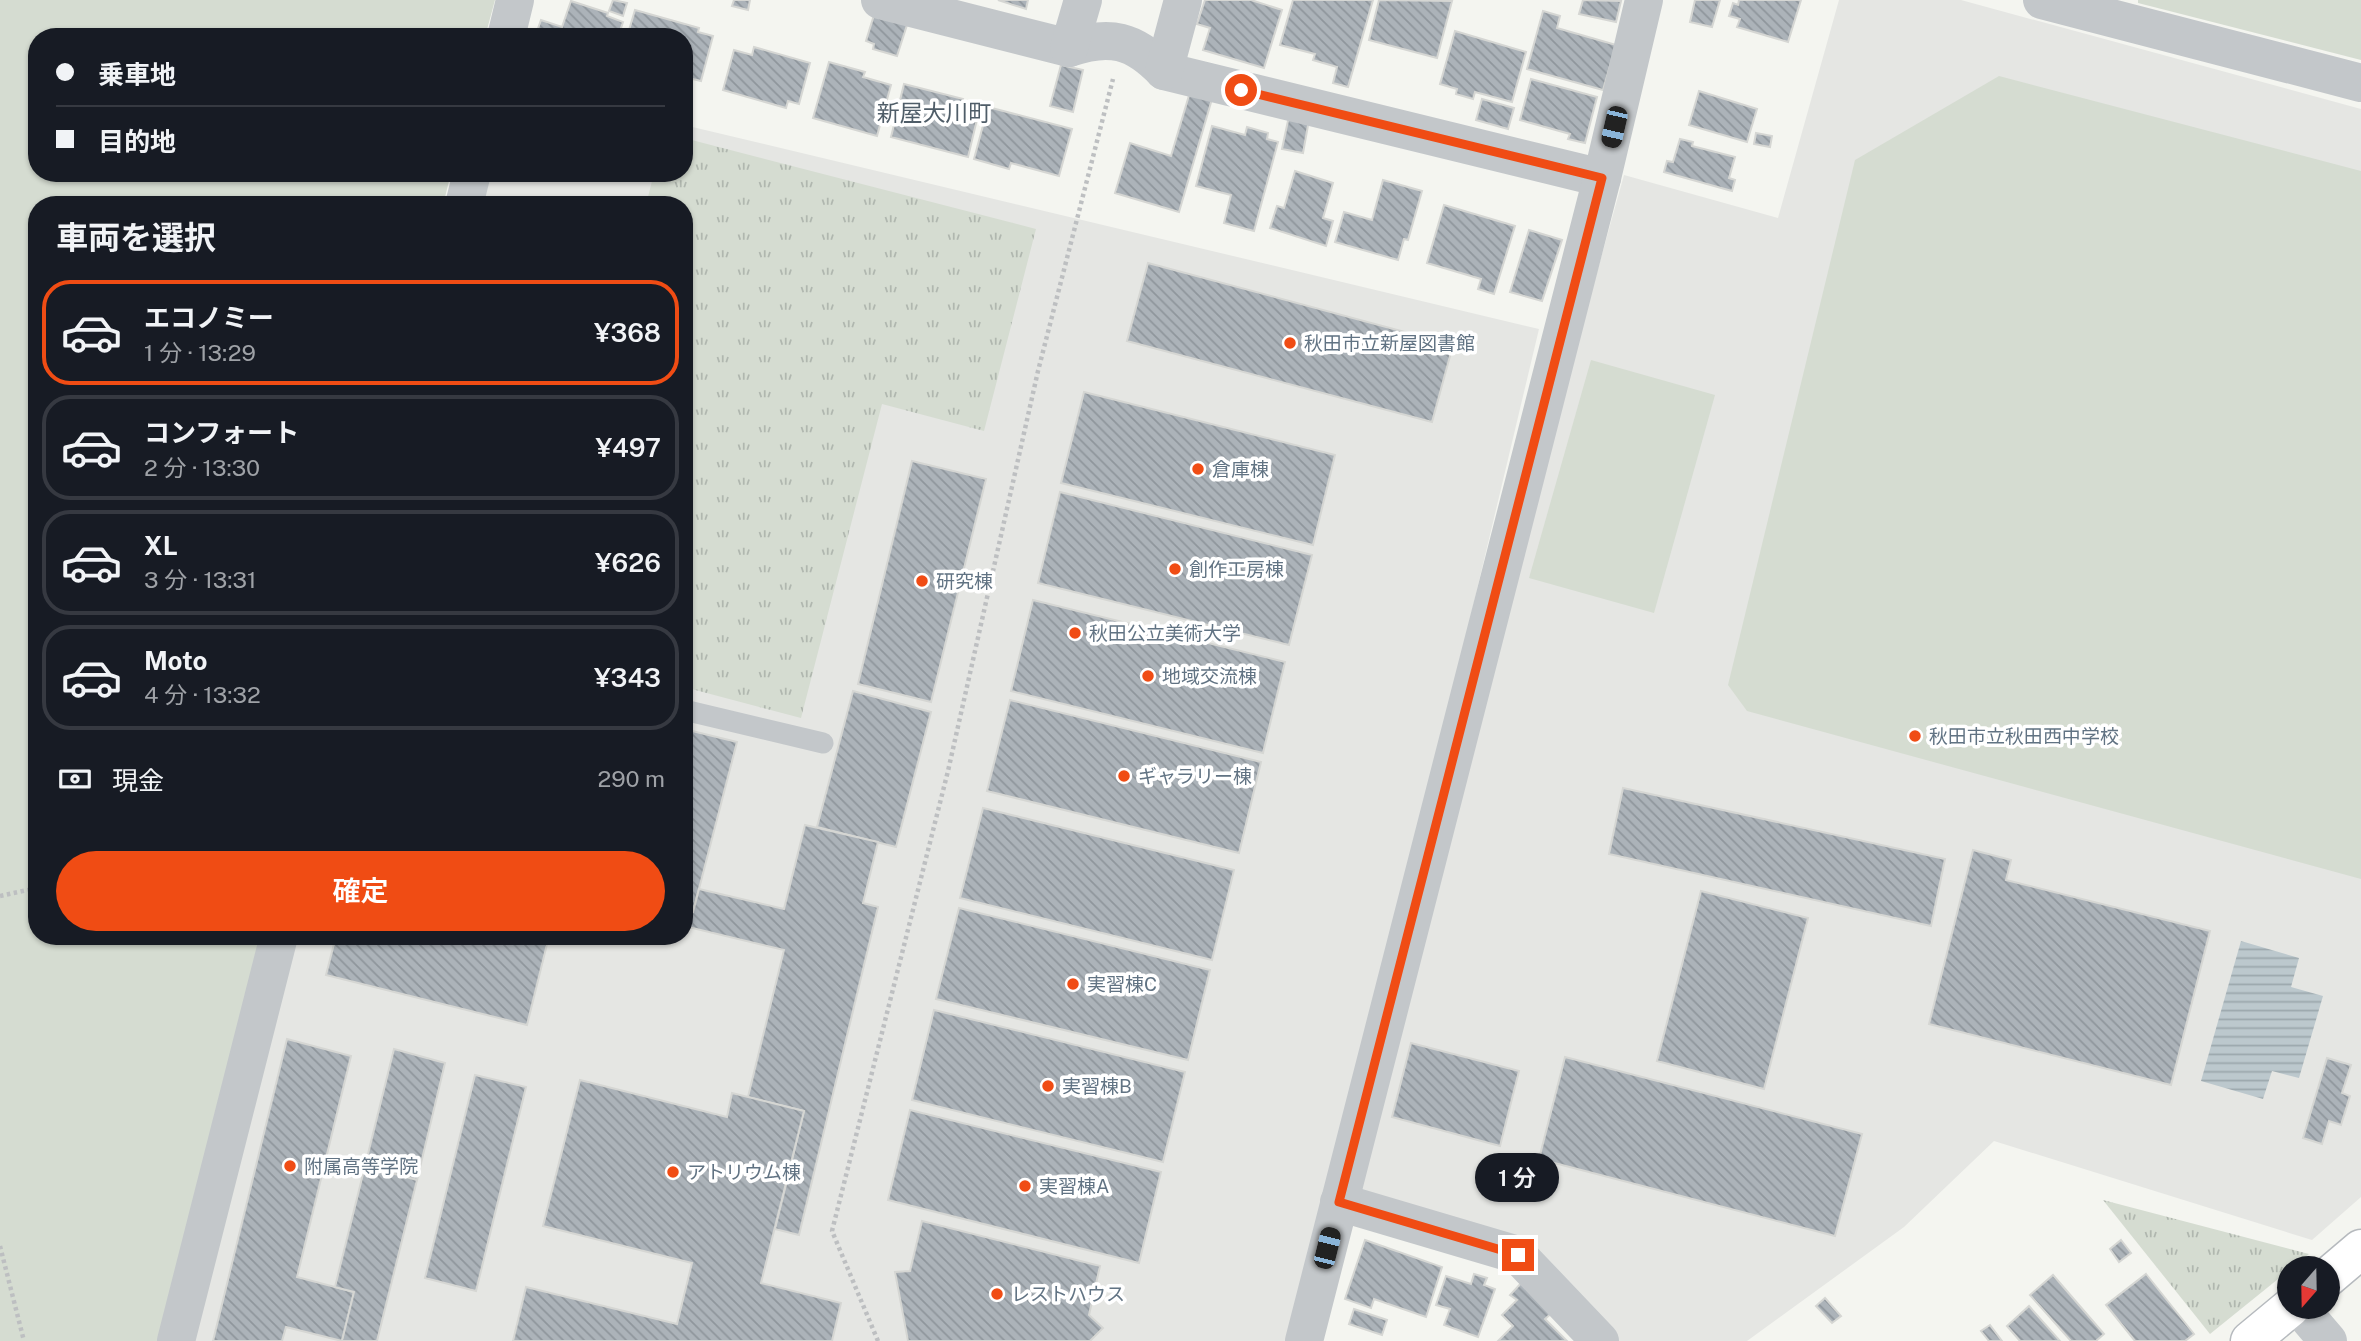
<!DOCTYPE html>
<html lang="ja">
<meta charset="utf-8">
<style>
:root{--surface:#171b24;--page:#242831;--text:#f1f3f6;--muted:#9ea1a6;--line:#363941;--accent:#f04c14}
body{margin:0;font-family:"Public Sans","Noto Sans JP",sans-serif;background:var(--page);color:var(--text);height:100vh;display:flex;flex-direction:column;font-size:26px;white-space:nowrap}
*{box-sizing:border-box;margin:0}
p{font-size:23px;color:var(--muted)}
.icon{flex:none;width:38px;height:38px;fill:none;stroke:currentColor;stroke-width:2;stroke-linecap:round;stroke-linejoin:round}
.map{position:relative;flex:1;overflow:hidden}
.side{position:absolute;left:28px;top:196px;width:665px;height:749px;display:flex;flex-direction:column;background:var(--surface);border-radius:28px;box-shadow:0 2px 5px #0004}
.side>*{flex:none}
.banner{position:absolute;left:28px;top:28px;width:665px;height:154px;border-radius:28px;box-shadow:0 2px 5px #0004;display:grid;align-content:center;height:154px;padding:0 28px;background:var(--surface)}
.needle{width:46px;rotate:200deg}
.controls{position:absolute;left:2277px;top:1256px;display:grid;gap:14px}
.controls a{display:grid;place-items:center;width:63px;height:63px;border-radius:50%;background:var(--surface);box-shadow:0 2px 5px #0004;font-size:35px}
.end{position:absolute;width:32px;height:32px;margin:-16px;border:9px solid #f04c14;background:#fff;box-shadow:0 0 0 4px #fff}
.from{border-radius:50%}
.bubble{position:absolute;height:49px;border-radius:24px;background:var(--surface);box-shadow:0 2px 5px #0004;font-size:23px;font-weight:600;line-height:49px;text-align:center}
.car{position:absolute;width:21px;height:42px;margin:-21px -10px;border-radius:9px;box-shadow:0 0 5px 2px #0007;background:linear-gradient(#222 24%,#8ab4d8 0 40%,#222 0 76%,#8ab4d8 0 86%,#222 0)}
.banner b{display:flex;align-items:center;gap:24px;height:66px;font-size:26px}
.banner b+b{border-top:2px solid var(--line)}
.banner i{width:18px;height:18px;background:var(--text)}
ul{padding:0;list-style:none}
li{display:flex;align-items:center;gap:21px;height:105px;margin:0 14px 10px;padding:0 14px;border:4px solid var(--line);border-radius:28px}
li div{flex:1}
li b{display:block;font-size:26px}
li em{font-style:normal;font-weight:600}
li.on{border-color:var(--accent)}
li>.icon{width:63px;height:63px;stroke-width:1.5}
h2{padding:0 28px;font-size:32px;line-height:84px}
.pay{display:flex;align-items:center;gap:18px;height:77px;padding:0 28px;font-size:26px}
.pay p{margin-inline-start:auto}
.cta{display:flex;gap:14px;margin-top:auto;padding:14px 28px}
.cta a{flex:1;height:80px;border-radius:42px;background:var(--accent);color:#fff;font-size:28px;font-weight:600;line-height:80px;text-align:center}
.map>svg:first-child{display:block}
</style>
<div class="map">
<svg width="2361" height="1341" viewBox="0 0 2361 1341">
<defs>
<pattern id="grass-tufts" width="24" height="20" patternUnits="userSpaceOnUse" patternTransform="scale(1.75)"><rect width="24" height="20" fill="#d5dcd1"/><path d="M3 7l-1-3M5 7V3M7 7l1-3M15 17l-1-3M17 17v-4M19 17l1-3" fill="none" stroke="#b0b7af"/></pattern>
<pattern id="water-rules" width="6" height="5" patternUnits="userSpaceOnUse" patternTransform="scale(1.75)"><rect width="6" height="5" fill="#bcc8cd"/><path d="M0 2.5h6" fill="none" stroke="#9ca7ac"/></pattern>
<pattern id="building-back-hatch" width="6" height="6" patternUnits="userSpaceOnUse" patternTransform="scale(1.75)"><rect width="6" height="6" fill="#acb3b9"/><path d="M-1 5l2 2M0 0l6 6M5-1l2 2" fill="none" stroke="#8f969c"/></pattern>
</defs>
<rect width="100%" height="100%" fill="#f4f5f0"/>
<g fill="#e5e6e3">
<path d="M1839,0H1961L2361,109V1197L2312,1240L1994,1141L1904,1227L1747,1341H1599L1518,1255L1339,1202L1624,175L1778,218Z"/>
<path d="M684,125L1539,329L1298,1341H194L297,936H684V205H483L491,173H684Z"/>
</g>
<g fill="url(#grass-tufts)">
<path d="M684,138L1036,229L984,431L882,404L801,718L684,687V205H646L654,173H684Z"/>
<path d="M2103,1200L2309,1254L2210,1334Z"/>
</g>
<g fill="#d5dcd1">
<path d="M0,0H495L485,37H37V173H451L443,205H37V936H261L159,1341H0Z"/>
<path d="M2138,0H2361V60L2138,3Z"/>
<path d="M1999,76L2361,171V879L1747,711L1728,685L1855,160Z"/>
<path d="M1591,360L1715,395L1654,613L1529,578Z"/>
</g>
<path fill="url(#water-rules)" d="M2241,941L2299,958L2291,987L2323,996L2299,1078L2272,1071L2263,1099L2201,1081Z"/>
<g fill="url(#building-back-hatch)" stroke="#d5d6d3" stroke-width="2">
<path d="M613,0L627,3L623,16L609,11Z"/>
<path d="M734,0H750L748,10L732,6Z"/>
<path d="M998,0H1028L1026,9Z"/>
<path d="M1205,0H1251L1282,10L1264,68L1203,50L1210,28L1197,24Z"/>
<path d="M1293,0H1373L1348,87L1333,83L1337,67L1313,60L1315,54L1280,45Z"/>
<path d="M1379,0L1452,1L1437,58L1369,40Z"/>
<path d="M1583,0L1621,1L1616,22L1579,14Z"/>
<path d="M1695,0H1720L1712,27L1690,22Z"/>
<path d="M1739,0H1801L1788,42L1737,27L1740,19L1729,16L1733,3L1738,5Z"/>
<path d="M571,1L608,13L607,16L623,22L618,37H535L541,20L562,27Z"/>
<path d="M635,10L699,28L698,32L713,36L701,81L684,77V37H627Z"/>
<path d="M1543,11L1560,16L1557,28L1616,45L1603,90L1527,69Z"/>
<path d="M874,15L907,25L897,56L873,49L874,44L866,41Z"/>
<path d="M1455,31L1526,52L1512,102L1475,92L1473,99L1456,94L1457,89L1440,84Z"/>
<path d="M754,47L810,63L799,104L788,101L786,108L723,90L734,50L752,55Z"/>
<path d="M829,62L865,72L863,77L891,85L877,136L813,118Z"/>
<path d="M1061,65L1083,70L1073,112L1050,106Z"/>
<path d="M1531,79L1597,97L1585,143L1568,139L1570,134L1520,120Z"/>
<path d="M904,84L963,99L961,107L979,111L968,157L891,137Z"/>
<path d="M1699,91L1757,109L1747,142L1689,125Z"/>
<path d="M1190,92L1212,99L1179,212L1115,193L1130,143L1171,156Z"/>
<path d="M1482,99L1514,108L1508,129L1476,120Z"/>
<path d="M988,107L1072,129L1059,176L1011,163L1009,169L974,159Z"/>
<path d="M1289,116L1309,120L1303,153L1282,149Z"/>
<path d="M1212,126L1245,135L1247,127L1268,133L1267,139L1278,142L1254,231L1224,223L1231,195L1196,186Z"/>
<path d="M1756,133L1772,136L1770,147L1754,144Z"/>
<path d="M1680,139L1693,142L1692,146L1735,157L1729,178L1735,180L1732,191L1664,172L1667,161L1673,162Z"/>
<path d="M1295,171L1333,183L1323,218L1333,221L1326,246L1270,228L1277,206L1284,208Z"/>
<path d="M1383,180L1422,191L1408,240L1404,239L1398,260L1335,242L1344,212L1372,220Z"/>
<path d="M1444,205L1515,226L1494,294L1478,289L1481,279L1427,263Z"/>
<path d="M1529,230L1562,240L1542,301L1510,292Z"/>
<path d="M1148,263L1453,345L1432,422L1127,341Z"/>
<path d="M1084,392L1335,455L1313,545L1061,483Z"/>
<path d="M912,461L986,479L931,702L858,684Z"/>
<path d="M1060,492L1312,555L1289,645L1038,583Z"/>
<path d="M1033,600L1285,662L1263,753L1011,691Z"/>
<path d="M853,691L931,712L896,847L817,827Z"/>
<path d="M1010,700L1261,762L1239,853L987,791Z"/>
<path d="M684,729L737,742L693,912L684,910Z"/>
<path d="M1623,788L1945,859L1931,926L1609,854Z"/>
<path d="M983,808L1234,870L1212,960L960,898Z"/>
<path d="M805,825L878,842L863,903L878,907L799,1235L775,1229L804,1111L748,1097L784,950L684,926V910L693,912L699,889L784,909Z"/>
<path d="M1973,850L2011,860L2006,880L2210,931L2171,1085L1929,1024Z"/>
<path d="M1701,891L1808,918L1764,1089L1657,1061Z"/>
<path d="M959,908L1210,970L1188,1060L936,999Z"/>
<path d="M336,936H549L527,1025L326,975Z"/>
<path d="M934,1010L1185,1072L1163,1162L912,1100Z"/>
<path d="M287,1039L351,1056L297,1277L354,1292L342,1341L286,1327L282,1341H213Z"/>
<path d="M1411,1043L1519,1071L1500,1146L1392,1117Z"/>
<path d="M394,1049L445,1063L417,1180L365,1166Z"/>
<path d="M1565,1057L1862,1134L1835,1236L1539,1159Z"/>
<path d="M2327,1058L2351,1065L2342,1093L2350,1096L2341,1125L2329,1121L2322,1144L2303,1138Z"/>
<path d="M475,1075L526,1087L476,1291L425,1278Z"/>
<path d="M580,1080L727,1117L732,1093L804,1111L761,1283L841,1303L832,1341H513L526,1287L677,1324L692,1263L543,1226Z"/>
<path d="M910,1110L1161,1172L1139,1263L888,1200Z"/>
<path d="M365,1166L417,1180L377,1341H342L354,1292L335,1287Z"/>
<path d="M922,1221L1100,1266L1089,1315L1103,1328L1090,1341H908L895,1272L910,1271Z"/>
<path d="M1365,1240L1442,1267L1426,1317L1374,1299L1371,1308L1345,1299Z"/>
<path d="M2121,1240L2131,1253L2119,1262L2110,1249Z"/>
<path d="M1474,1274L1487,1278L1484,1285L1495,1289L1478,1337L1444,1325L1450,1309L1436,1305L1446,1276L1471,1284Z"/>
<path d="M2146,1274L2194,1334L2185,1341H2135L2106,1305Z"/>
<path d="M2053,1275L2104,1334L2096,1341H2071L2030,1295Z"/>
<path d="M1524,1280L1554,1311L1545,1319L1567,1341H1498L1513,1326L1502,1315L1517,1300L1510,1295Z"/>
<path d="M1825,1298L1841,1316L1832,1323L1816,1306Z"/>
<path d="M2029,1306L2060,1341H2020L2007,1326Z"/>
<path d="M1354,1309L1387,1320L1382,1335L1349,1324Z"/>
<path d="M1990,1325L2002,1341H1989L1981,1331Z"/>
</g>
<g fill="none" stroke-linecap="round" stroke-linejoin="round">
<defs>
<g id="primary">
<path d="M2328,1277L2361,1249"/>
<path d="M2250,1341L2291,1307"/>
</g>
</defs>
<use href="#primary" stroke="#b6babe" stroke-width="41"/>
<g stroke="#bdbfc1" stroke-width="4.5" stroke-dasharray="3.5 3.5" stroke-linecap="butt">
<path d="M0,896L37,888"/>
<path d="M0,1246L24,1341"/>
<path d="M878,1341L832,1231L948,771L1038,371L1113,79"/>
</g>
<path stroke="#c3c7ca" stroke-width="21" d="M684,710L823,743"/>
<g stroke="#c3c7ca" stroke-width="38">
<path d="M880,0L1069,48C1110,34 1134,40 1164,71L1602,178"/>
<path d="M2042,0L2361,83"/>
<path d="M506,37L515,0"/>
<path d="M1069,48L1083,0"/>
<path d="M1164,71L1183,0"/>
<path d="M464,205L472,173"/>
<path d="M1339,1202L1518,1255L1600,1341"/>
<path d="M2299,1307L2328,1341"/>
<path d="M176,1341L279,936"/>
<path d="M1304,1341L1602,178L1644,0"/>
</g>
<use href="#primary" stroke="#fff" stroke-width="38"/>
</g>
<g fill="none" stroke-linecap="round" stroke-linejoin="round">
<path stroke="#f04c14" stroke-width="9" d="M1241,90L1602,178L1339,1202L1518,1255"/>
</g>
<g fill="#f04c14" stroke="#fff" stroke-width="2.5">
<circle cx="1290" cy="343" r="7"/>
<circle cx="1198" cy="469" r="7"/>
<circle cx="1175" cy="569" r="7"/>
<circle cx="922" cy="581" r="7"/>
<circle cx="1075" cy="633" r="7"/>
<circle cx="1148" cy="676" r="7"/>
<circle cx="1915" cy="736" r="7"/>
<circle cx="1124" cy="776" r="7"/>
<circle cx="1073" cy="984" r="7"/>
<circle cx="1048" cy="1086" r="7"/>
<circle cx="290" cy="1166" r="7"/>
<circle cx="673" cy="1172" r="7"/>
<circle cx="1025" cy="1186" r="7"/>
<circle cx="997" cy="1294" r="7"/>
</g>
<g text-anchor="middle" stroke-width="7" stroke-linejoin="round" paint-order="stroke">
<g font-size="19" fill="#617383" stroke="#fff" text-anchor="start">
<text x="1304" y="350">秋田市立新屋図書館</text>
<text x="1212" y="476">倉庫棟</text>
<text x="1189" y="576">創作工房棟</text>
<text x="936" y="588">研究棟</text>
<text x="1089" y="640">秋田公立美術大学</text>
<text x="1162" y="683">地域交流棟</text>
<text x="1929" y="743">秋田市立秋田西中学校</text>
<text x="1138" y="783">ギャラリー棟</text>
<text x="1087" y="991">実習棟C</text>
<text x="1062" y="1093">実習棟B</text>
<text x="304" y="1173">附属高等学院</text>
<text x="687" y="1179">アトリウム棟</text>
<text x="1039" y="1193">実習棟A</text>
<text x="1011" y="1301">レストハウス</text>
</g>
<g font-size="23" fill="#4f5d68" stroke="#fff">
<text x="934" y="121">新屋大川町</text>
</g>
</g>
</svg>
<div class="controls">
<a><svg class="needle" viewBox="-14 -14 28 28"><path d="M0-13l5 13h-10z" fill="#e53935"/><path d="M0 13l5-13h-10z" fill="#9ea1a6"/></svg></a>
</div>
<i class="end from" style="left:1241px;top:90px"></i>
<i class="end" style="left:1518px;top:1255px"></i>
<div class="bubble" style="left:1475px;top:1153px;width:84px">1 分</div>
<i class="car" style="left:1614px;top:127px;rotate:193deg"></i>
<i class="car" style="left:1327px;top:1248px;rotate:14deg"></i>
<div class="banner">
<b><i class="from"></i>乗車地</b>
<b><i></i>目的地</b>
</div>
<section class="side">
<h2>車両を選択</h2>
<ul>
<li class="on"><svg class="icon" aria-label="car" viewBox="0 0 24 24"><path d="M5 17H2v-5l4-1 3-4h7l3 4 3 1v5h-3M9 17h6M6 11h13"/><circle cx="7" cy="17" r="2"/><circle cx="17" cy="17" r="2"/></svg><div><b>エコノミー</b><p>1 分 · 13:29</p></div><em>¥368</em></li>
<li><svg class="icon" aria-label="car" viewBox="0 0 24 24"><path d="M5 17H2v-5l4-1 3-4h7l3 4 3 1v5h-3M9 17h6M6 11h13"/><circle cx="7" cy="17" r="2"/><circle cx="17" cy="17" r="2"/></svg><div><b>コンフォート</b><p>2 分 · 13:30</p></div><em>¥497</em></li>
<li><svg class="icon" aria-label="car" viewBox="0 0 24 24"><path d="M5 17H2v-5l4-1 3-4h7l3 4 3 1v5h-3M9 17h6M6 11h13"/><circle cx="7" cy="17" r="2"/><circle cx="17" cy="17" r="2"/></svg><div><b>XL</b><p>3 分 · 13:31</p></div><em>¥626</em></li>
<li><svg class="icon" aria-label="car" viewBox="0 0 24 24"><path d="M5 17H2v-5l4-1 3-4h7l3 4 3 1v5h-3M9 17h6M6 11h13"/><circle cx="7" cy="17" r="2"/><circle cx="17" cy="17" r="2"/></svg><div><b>Moto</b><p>4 分 · 13:32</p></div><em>¥343</em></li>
</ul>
<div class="pay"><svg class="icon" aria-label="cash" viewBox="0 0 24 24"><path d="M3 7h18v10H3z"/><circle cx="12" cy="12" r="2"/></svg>現金<p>290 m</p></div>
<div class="cta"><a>確定</a></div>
</section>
</div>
